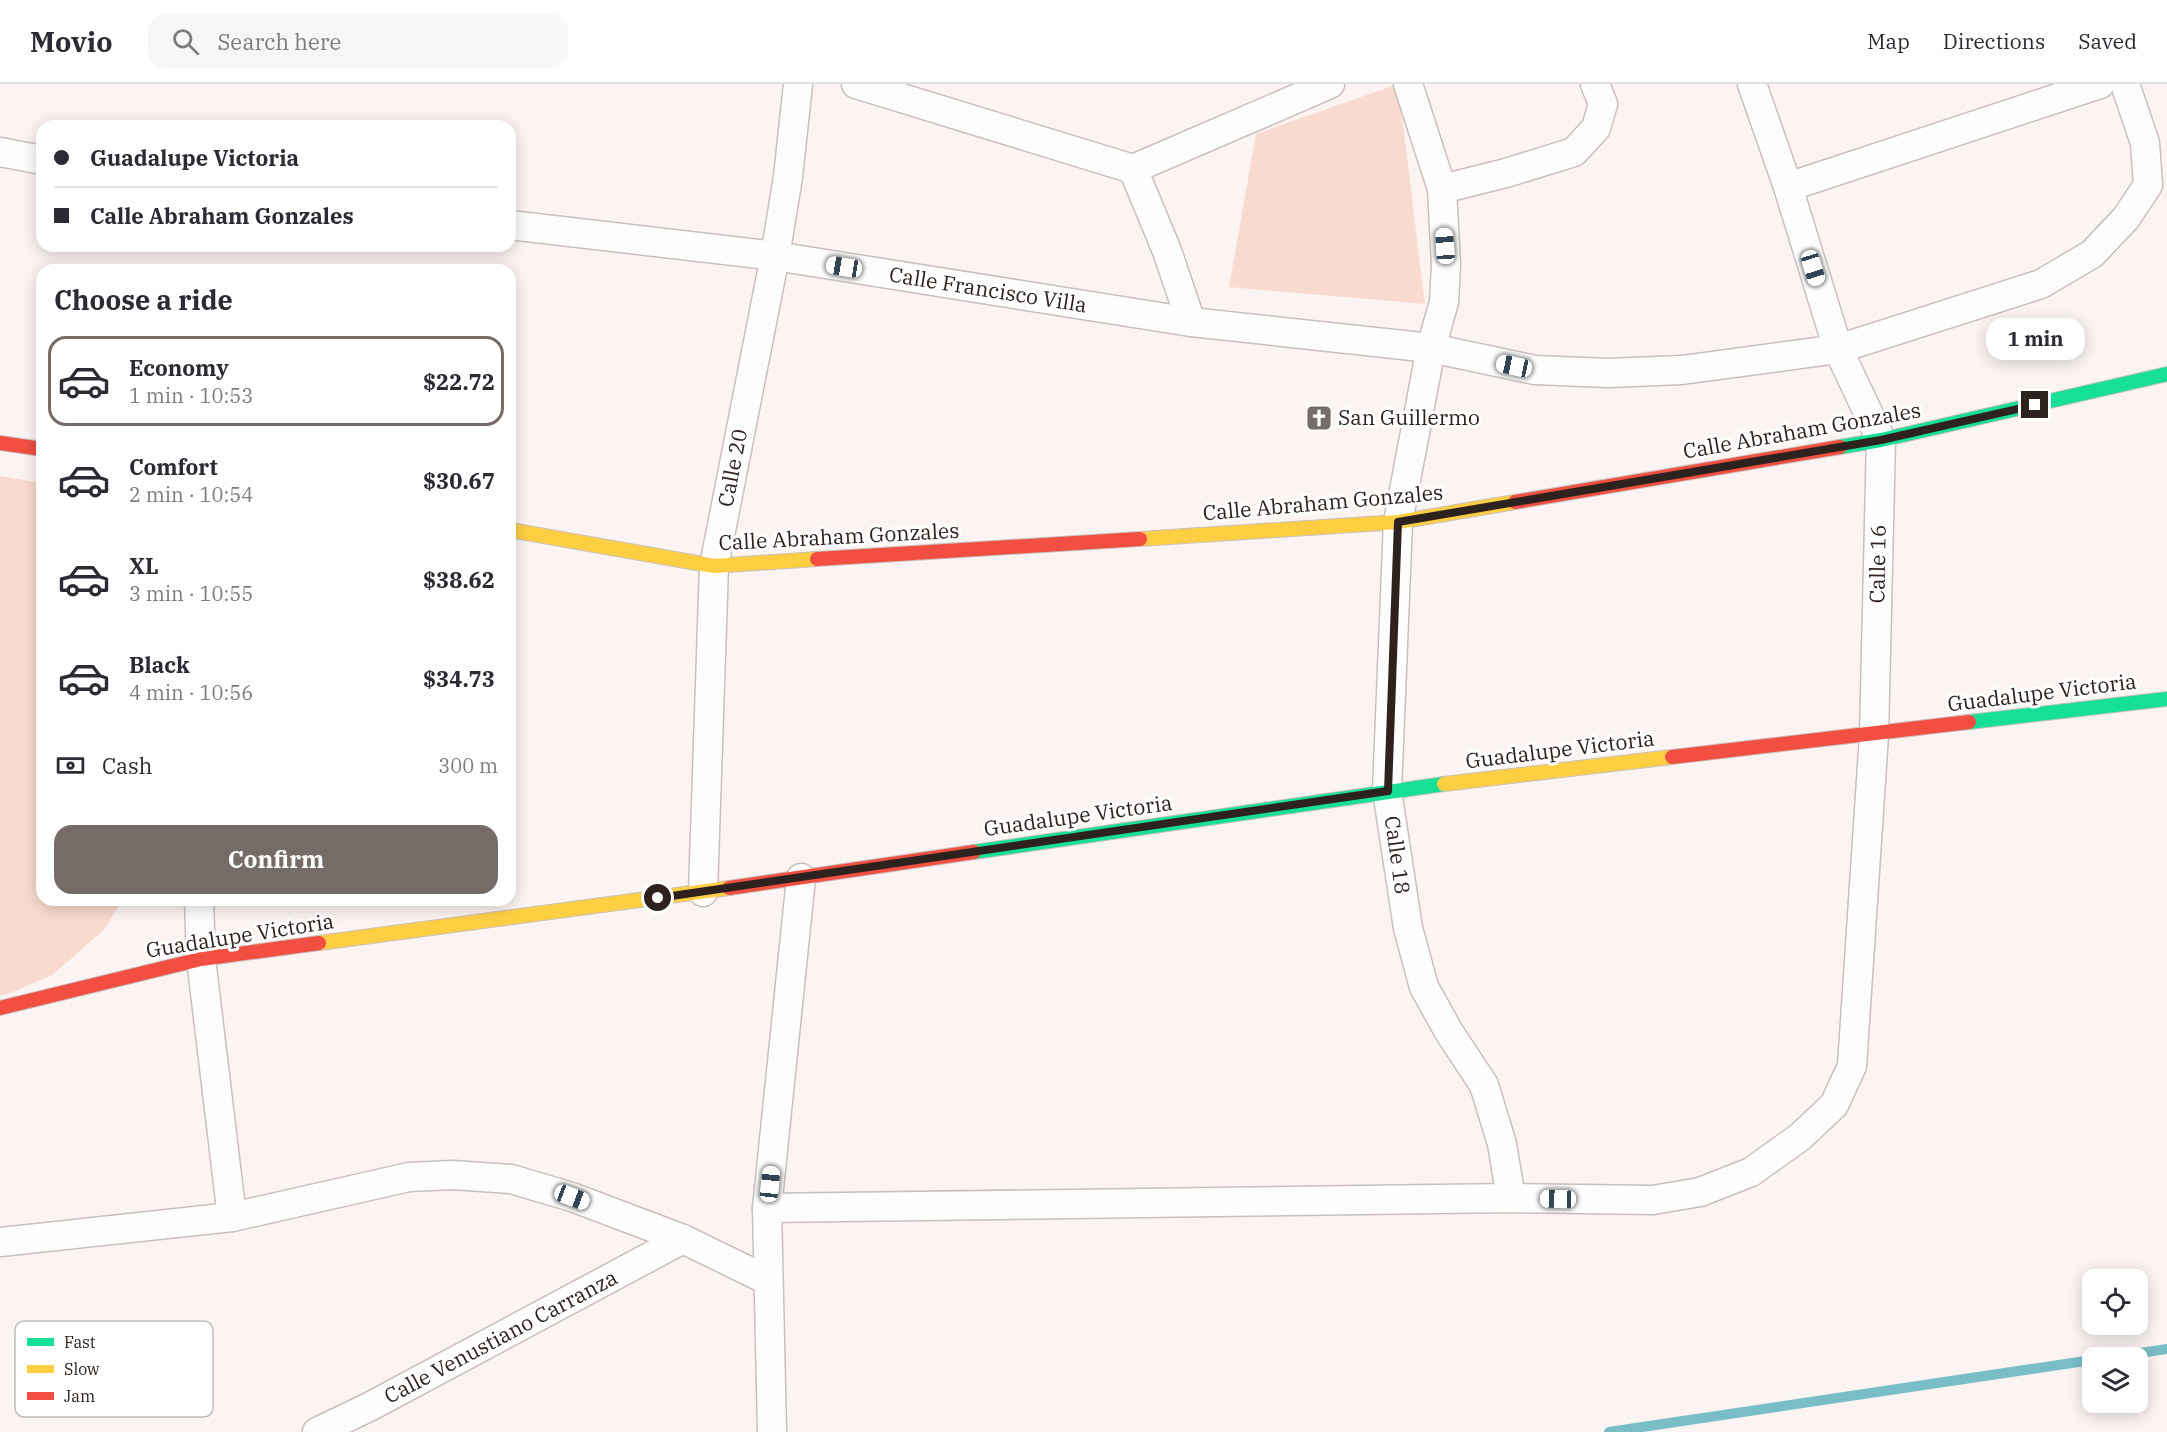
<!DOCTYPE html>
<meta charset="utf-8">
<style>
:root{--surface:#fff;--page:#f7f7f7;--text:#2b2b33;--muted:#7c7c81;--line:#e1e1e2;--accent:#756c68}
body{margin:0;font-family:"IBM Plex Serif",serif;background:var(--page);color:var(--text);height:100vh;display:flex;flex-direction:column;font-size:22px;white-space:nowrap}
*{box-sizing:border-box;margin:0}
p{font-size:20px;color:var(--muted)}
.icon{flex:none;width:33px;height:33px;fill:none;stroke:currentColor;stroke-width:2;stroke-linecap:round;stroke-linejoin:round}
.map{position:relative;flex:1;overflow:hidden}
.details{position:absolute;left:36px;top:180px;width:480px;height:642px;display:flex;flex-direction:column;background:var(--surface);border-radius:18px;box-shadow:0 3px 15px #0003}
.details>*{flex:none}
.top-card{position:absolute;left:36px;top:36px;width:480px;height:132px;border-radius:18px;box-shadow:0 3px 15px #0003;display:grid;align-content:center;height:132px;padding:0 18px;background:var(--surface)}
.controls{position:absolute;left:2082px;top:1185px;display:grid;gap:12px}
.controls a{display:grid;place-items:center;width:66px;height:66px;border-radius:12px;background:var(--surface);box-shadow:0 3px 15px #0003;font-size:30px}
.end{position:absolute;width:27px;height:27px;margin:-14px;border:8px solid #2d221e;background:#fff;box-shadow:0 0 0 3px #fff}
.from{border-radius:50%}
.bubble{position:absolute;height:42px;border-radius:18px;background:var(--surface);box-shadow:0 3px 15px #0003;font-size:20px;font-weight:700;line-height:42px;text-align:center}
.car{position:absolute;width:18px;height:36px;margin:-18px -9px;border-radius:8px;box-shadow:0 0 4px 2px #0007;background:linear-gradient(#fff 24%,#345 0 40%,#fff 0 76%,#345 0 86%,#fff 0)}
.top-card b{display:flex;align-items:center;gap:21px;height:57px;font-size:22px}
.top-card b+b{border-top:2px solid var(--line)}
.top-card i{width:15px;height:15px;background:var(--text)}
ul{padding:0;list-style:none}
li{display:flex;align-items:center;gap:18px;height:90px;margin:0 12px 9px;padding:0 6px;border:3px solid transparent;border-radius:18px}
li div{flex:1}
li b{display:block;font-size:22px}
li em{font-style:normal;font-weight:700}
li.selected{border-color:var(--accent)}
li>.icon{width:54px;height:54px;stroke-width:1.5}
h2{padding:0 18px;font-size:27px;line-height:72px}
.pay{display:flex;align-items:center;gap:15px;height:66px;padding:0 18px;font-size:22px}
.pay p{margin-inline-start:auto}
.cta{display:flex;gap:12px;margin-top:auto;padding:12px 18px}
.cta a{flex:1;height:69px;border-radius:18px;background:var(--accent);color:#fff;font-size:24px;font-weight:700;line-height:69px;text-align:center}
header{display:flex;align-items:center;gap:36px;box-sizing:border-box;height:84px;padding:0 30px;background:var(--surface);border-bottom:2px solid var(--line)}
header strong{font-size:28px}
nav{display:flex;gap:33px;margin-inline-start:auto;font-size:21px}
.search{width:420px;height:54px;background:var(--page);display:flex;align-items:center;gap:15px;box-sizing:border-box;padding:0 21px;border-radius:18px;color:var(--muted);font-size:22px}
.map>svg:first-child{display:block}
</style>
<header>
<strong>Movio</strong>
<div class="search"><svg class="icon" aria-label="search" viewBox="0 0 24 24"><circle cx="10" cy="10" r="6"/><path d="M15 15l6 6"/></svg>Search here</div>
<nav><a>Map</a><a>Directions</a><a>Saved</a></nav>
</header>
<div class="map">
<svg width="2167" height="1348" viewBox="0 0 2167 1348">
<rect width="100%" height="100%" fill="#fbf4f2"/>
<g fill="#f9dacf">
<path d="M1398,0L1425,220L1229,203L1256,50Z"/>
<path d="M0,392L42,399V816H122L104,846L52,891L8,910L0,911Z"/>
</g>
<g fill="none" stroke-linecap="round" stroke-linejoin="round">
<g stroke="#79bdc7" stroke-width="10">
<path d="M2108,1274L2167,1265"/>
<path d="M1609,1348L2092,1276"/>
</g>
<defs>
<g id="street">
<path d="M856,0L1133,85L1330,0"/>
<path d="M1408,0L1442,105L1446,181L1444,218L1431,264L1398,438L1387,707L1408,844L1424,903L1449,948L1484,1001L1502,1060L1511,1114"/>
<path d="M0,68L42,76"/>
<path d="M1133,85L1167,167L1191,238"/>
<path d="M1788,103L2100,0"/>
<path d="M1442,105L1506,89L1574,68L1596,44L1603,20L1595,0"/>
<path d="M510,141L775,172L1191,238L1431,264L1535,286L1608,289L1682,286L1838,265L2041,200L2092,170L2126,134L2148,101L2145,59L2125,0"/>
<path d="M703,808L714,482L775,172L788,93L798,0"/>
<path d="M199,816L201,875L232,1133"/>
<path d="M767,1124L1511,1114L1653,1116L1700,1108L1751,1088L1800,1053L1834,1021L1852,982L1874,651L1881,356L1838,265L1788,103L1752,0"/>
<path d="M0,1158L232,1133L409,1093L453,1091L511,1095L572,1113L683,1155L767,1196"/>
<path d="M317,1348L371,1322L683,1155"/>
<path d="M772,1348L767,1124L801,794"/>
</g>
<g id="fast">
<path d="M1840,363L1881,356L2167,290"/>
<path d="M1969,638L2167,615"/>
<path d="M974,768L1444,700"/>
</g>
<g id="slow">
<path d="M510,446L714,482L817,475"/>
<path d="M1140,455L1398,438L1515,418"/>
<path d="M1444,700L1672,673"/>
<path d="M319,859L729,804"/>
</g>
<g id="jam">
<path d="M0,359L42,365"/>
<path d="M1515,418L1840,363"/>
<path d="M817,475L1140,455"/>
<path d="M1672,673L1969,638"/>
<path d="M729,804L974,768"/>
<path d="M0,924L201,875L319,859"/>
</g>
</defs>
<use href="#street" stroke="#c9c0bd" stroke-width="31"/>
<use href="#fast" stroke="#c9c0bd" stroke-width="16"/>
<use href="#slow" stroke="#c9c0bd" stroke-width="16"/>
<use href="#jam" stroke="#c9c0bd" stroke-width="16"/>
<use href="#street" stroke="#fefdfd" stroke-width="28"/>
<use href="#fast" stroke="#16e098" stroke-width="14"/>
<use href="#slow" stroke="#ffcf43" stroke-width="14"/>
<use href="#jam" stroke="#f24e42" stroke-width="14"/>
</g>
<g fill="none" stroke-linecap="round" stroke-linejoin="round">
<path stroke="#2d221e" stroke-width="8" d="M658,814L1388,707L1398,438L1881,356L2035,321"/>
</g>
<defs>
<symbol id="church-square" viewBox="-11 -11 22 22"><rect x="-9" y="-9" width="18" height="18" rx="4" fill="#756c68" stroke="#fff"/><path d="M-1.2-6h2.4v3.5h3.3v2.4h-3.3V6h-2.4V-.1h-3.3v-2.4h3.3Z" fill="#fff"/></symbol>
</defs>
<g fill-rule="evenodd">
<use href="#church-square" x="1304" y="319" width="30" height="30"/>
</g>
<g text-anchor="middle" stroke-width="6" stroke-linejoin="round" paint-order="stroke">
<g font-size="21" fill="#2d221e" stroke="#fff">
<text transform="translate(988 206) rotate(9)" y="7">Calle Francisco Villa</text>
<text transform="translate(1802 347) rotate(-10)" y="7">Calle Abraham Gonzales</text>
<text transform="translate(733 384) rotate(-79)" y="7">Calle 20</text>
<text transform="translate(1323 419) rotate(-5)" y="7">Calle Abraham Gonzales</text>
<text transform="translate(839 453) rotate(-3)" y="7">Calle Abraham Gonzales</text>
<text transform="translate(1878 480) rotate(-89)" y="7">Calle 16</text>
<text transform="translate(2042 609) rotate(-7)" y="7">Guadalupe Victoria</text>
<text transform="translate(1560 666) rotate(-7)" y="7">Guadalupe Victoria</text>
<text transform="translate(1078 732) rotate(-8)" y="7">Guadalupe Victoria</text>
<text transform="translate(1397 771) rotate(82)" y="7">Calle 18</text>
<text transform="translate(240 852) rotate(-9)" y="7">Guadalupe Victoria</text>
<text transform="translate(501 1253) rotate(-28)" y="7">Calle Venustiano Carranza</text>
</g>
<g font-size="21" fill="#2d221e" stroke="#fff" text-anchor="start">
<text x="1338" y="341">San Guillermo</text>
</g>
</g>
<rect x="15" y="1237" width="198" height="96" rx="9" fill="#fff" stroke="#c0bdbc" stroke-width="1.5"/>
<rect x="27" y="1254" width="27" height="8" fill="#16e098"/>
<rect x="27" y="1281" width="27" height="8" fill="#ffcf43"/>
<rect x="27" y="1308" width="27" height="8" fill="#f24e42"/>
<g font-size="16" fill="#2d221e">
<text x="64" y="1264">Fast</text>
<text x="64" y="1291">Slow</text>
<text x="64" y="1318">Jam</text>
</g>
</svg>
<div class="controls">
<a><svg class="icon" aria-label="locate" viewBox="0 0 24 24"><circle cx="12" cy="12" r="6"/><path d="M12 2v4M12 18v4M2 12h4M18 12h4"/></svg></a>
<a><svg class="icon" aria-label="layers" viewBox="0 0 24 24"><path d="M12 4l9 5-9 5-9-5zM3 14l9 5 9-5"/></svg></a>
</div>
<i class="end from" style="left:658px;top:814px"></i>
<i class="end" style="left:2035px;top:321px"></i>
<div class="bubble" style="left:1986px;top:234px;width:99px">1 min</div>
<i class="car" style="left:1445px;top:162px;rotate:356deg"></i>
<i class="car" style="left:844px;top:183px;rotate:279deg"></i>
<i class="car" style="left:1813px;top:184px;rotate:163deg"></i>
<i class="car" style="left:1514px;top:282px;rotate:282deg"></i>
<i class="car" style="left:770px;top:1100px;rotate:6deg"></i>
<i class="car" style="left:572px;top:1113px;rotate:111deg"></i>
<i class="car" style="left:1558px;top:1115px;rotate:271deg"></i>
<div class="top-card">
<b><i class="from"></i>Guadalupe Victoria</b>
<b><i></i>Calle Abraham Gonzales</b>
</div>
<section class="details">
<h2>Choose a ride</h2>
<ul>
<li class="selected"><svg class="icon" aria-label="car" viewBox="0 0 24 24"><path d="M5 17H2v-5l4-1 3-4h7l3 4 3 1v5h-3M9 17h6M6 11h13"/><circle cx="7" cy="17" r="2"/><circle cx="17" cy="17" r="2"/></svg><div><b>Economy</b><p>1 min · 10:53</p></div><em>$22.72</em></li>
<li><svg class="icon" aria-label="car" viewBox="0 0 24 24"><path d="M5 17H2v-5l4-1 3-4h7l3 4 3 1v5h-3M9 17h6M6 11h13"/><circle cx="7" cy="17" r="2"/><circle cx="17" cy="17" r="2"/></svg><div><b>Comfort</b><p>2 min · 10:54</p></div><em>$30.67</em></li>
<li><svg class="icon" aria-label="car" viewBox="0 0 24 24"><path d="M5 17H2v-5l4-1 3-4h7l3 4 3 1v5h-3M9 17h6M6 11h13"/><circle cx="7" cy="17" r="2"/><circle cx="17" cy="17" r="2"/></svg><div><b>XL</b><p>3 min · 10:55</p></div><em>$38.62</em></li>
<li><svg class="icon" aria-label="car" viewBox="0 0 24 24"><path d="M5 17H2v-5l4-1 3-4h7l3 4 3 1v5h-3M9 17h6M6 11h13"/><circle cx="7" cy="17" r="2"/><circle cx="17" cy="17" r="2"/></svg><div><b>Black</b><p>4 min · 10:56</p></div><em>$34.73</em></li>
</ul>
<div class="pay"><svg class="icon" aria-label="cash" viewBox="0 0 24 24"><path d="M3 7h18v10H3z"/><circle cx="12" cy="12" r="2"/></svg>Cash<p>300 m</p></div>
<div class="cta"><a>Confirm</a></div>
</section>
</div>
